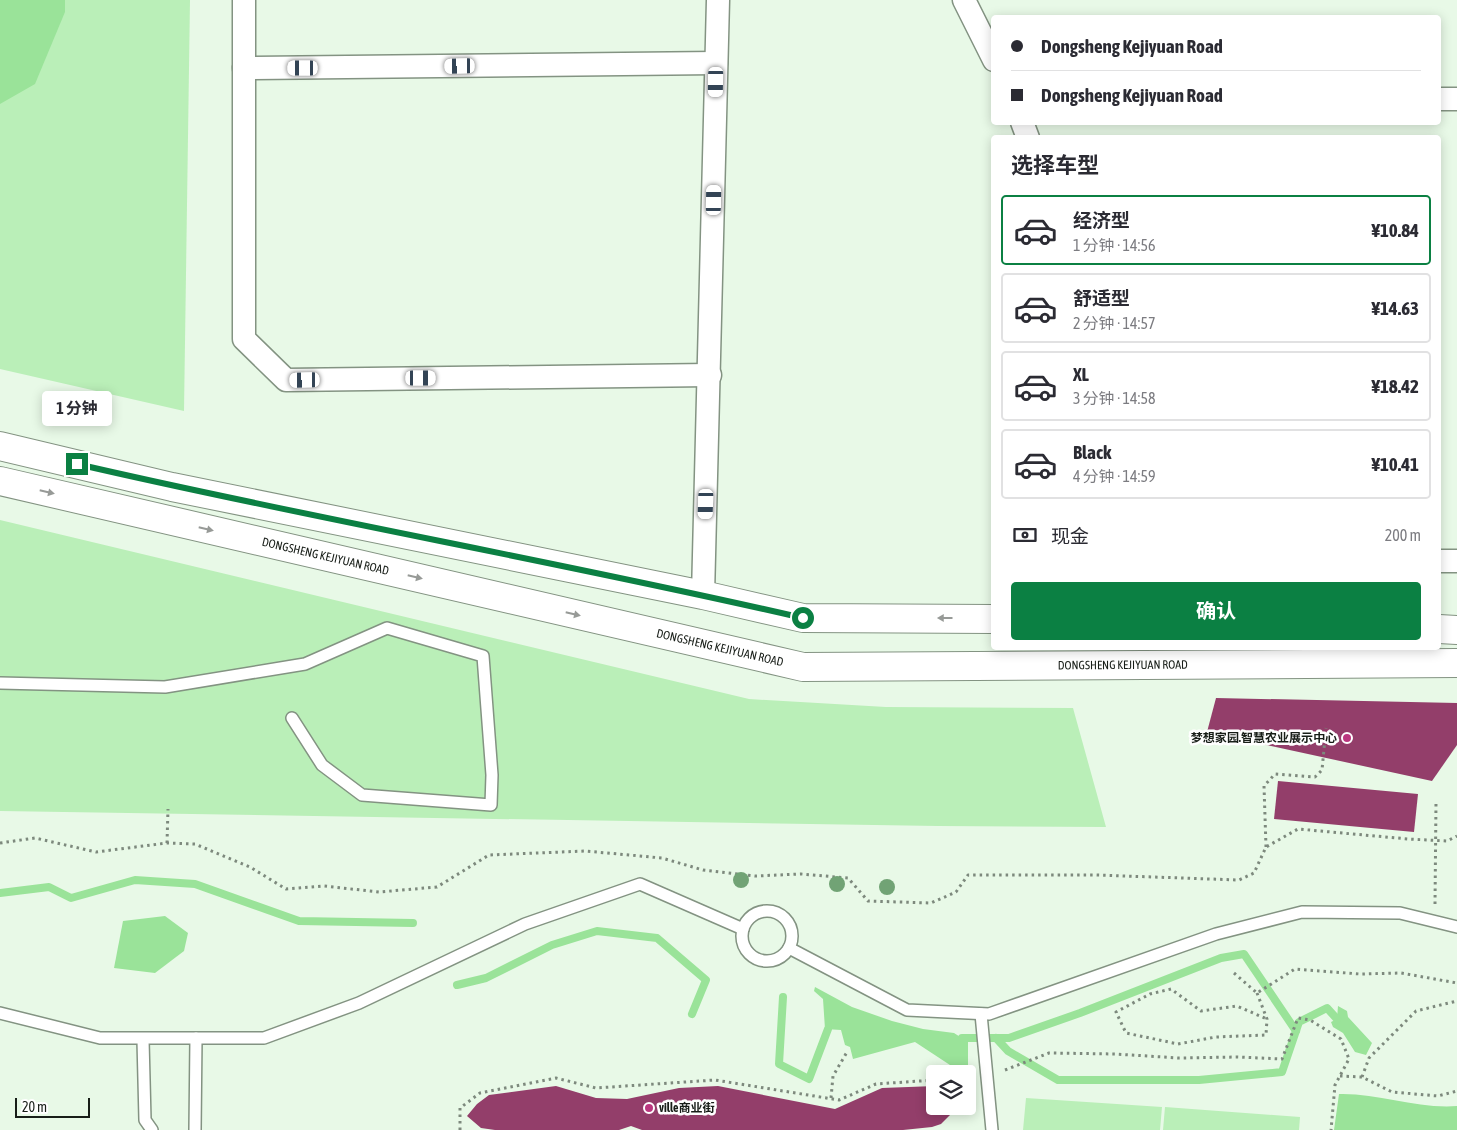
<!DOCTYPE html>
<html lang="zh">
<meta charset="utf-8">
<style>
:root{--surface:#fff;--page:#f2f2f3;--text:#2b2b33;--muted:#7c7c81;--line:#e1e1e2;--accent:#0b8043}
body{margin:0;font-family:"Asap Condensed","Noto Sans SC",sans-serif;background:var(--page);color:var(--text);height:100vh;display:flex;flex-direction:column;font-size:19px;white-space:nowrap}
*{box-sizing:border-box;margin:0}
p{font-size:16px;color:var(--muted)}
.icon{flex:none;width:28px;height:28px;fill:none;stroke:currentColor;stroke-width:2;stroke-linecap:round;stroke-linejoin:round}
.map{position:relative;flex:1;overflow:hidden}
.sheet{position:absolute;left:991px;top:135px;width:450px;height:515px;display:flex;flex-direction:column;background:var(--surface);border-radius:5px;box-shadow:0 2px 12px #0003}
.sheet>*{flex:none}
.hud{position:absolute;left:991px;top:15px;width:450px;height:110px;border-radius:5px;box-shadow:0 2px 12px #0003;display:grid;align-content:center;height:110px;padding:0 20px;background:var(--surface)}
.fabs{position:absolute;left:926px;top:1065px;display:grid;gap:10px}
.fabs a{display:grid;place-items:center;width:50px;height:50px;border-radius:5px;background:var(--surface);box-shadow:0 2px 12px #0003;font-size:25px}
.scale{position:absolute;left:15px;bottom:12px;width:75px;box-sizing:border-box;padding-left:5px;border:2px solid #181e18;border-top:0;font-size:14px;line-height:18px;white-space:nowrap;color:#181e18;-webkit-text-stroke:4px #fff;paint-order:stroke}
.end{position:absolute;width:22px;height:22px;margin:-11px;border:6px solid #0b8043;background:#fff;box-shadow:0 0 0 2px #fff}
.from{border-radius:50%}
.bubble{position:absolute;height:35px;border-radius:5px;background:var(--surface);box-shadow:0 2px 12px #0003;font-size:16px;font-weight:700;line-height:35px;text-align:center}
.car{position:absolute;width:15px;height:30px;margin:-15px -8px;border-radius:6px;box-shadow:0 0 4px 1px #0007;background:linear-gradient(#fff 24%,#345 0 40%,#fff 0 76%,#345 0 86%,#fff 0)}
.hud b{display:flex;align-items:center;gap:18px;height:48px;font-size:19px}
.hud b+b{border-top:1px solid var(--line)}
.hud i{width:12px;height:12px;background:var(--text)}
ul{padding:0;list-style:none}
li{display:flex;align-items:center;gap:15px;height:70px;margin:0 10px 8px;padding:0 10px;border:2px solid var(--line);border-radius:5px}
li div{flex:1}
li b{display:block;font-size:19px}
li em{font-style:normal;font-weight:700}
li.active{border-color:var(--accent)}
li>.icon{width:45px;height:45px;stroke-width:1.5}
h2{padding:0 20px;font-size:22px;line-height:60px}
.pay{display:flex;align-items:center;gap:12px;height:55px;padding:0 20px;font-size:19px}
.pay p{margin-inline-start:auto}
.cta{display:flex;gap:10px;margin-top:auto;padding:10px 20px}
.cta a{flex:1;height:58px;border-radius:5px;background:var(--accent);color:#fff;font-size:20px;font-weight:700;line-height:58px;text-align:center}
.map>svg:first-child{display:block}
</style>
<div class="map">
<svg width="1457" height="1130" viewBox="0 0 1457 1130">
<rect width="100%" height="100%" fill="#e8f9e7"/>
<g fill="#baefb8">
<path d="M0,0H190L184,411L0,369Z"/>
<path d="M0,520L749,699L886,707L1073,708L1106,827L938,826L0,811Z"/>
<path d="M1026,1098L1162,1107L1160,1130H1023Z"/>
<path d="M1165,1107L1300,1117L1299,1130H1163Z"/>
</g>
<g fill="#9ae399">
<path d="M0,0H65V12L35,84L0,104Z"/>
<path d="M165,916L188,933L184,951L155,973L114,968L123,921Z"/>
<path d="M815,987L852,1007L892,1021L923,1029L954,1033L968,1042V1065H950L915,1042L853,1059L850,1047L845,1045L841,1030L825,1029L823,999L814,991Z"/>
<path d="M1338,1006L1347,1011L1348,1017L1372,1043L1366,1055L1355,1052L1343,1033L1333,1027L1331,1022L1337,1019Z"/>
<path d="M1339,1094C1379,1093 1417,1109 1457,1106V1130H1334Z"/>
</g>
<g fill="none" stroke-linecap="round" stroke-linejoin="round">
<g stroke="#9ae399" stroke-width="8">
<path d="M0,893L49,887L71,898L135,880L195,884L299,921L413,923"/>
<path d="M457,985L486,978L552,945L597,931L657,938L706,980L692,1014"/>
<path d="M783,997L779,1064L809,1079L828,1029"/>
<path d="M962,1038H1009L1080,1013L1221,958L1244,954L1296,1031"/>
<path d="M996,1038L1008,1051L1058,1080H1199L1282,1072L1299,1022L1327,1008L1337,1019"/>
</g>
</g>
<g fill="#933e6a">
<path d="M1216,698L1457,703V745L1432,781L1207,732Z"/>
<path d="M1278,781L1418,794L1414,832L1274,819Z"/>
<path d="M968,1085H970L971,1094L968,1098Z"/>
<path d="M556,1086L596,1098L627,1099L679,1088L718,1086L835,1109L882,1088L935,1086V1106H959L941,1124L932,1127L903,1130H642L631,1126L619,1130H495L481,1128L467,1116L477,1104L489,1095Z"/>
</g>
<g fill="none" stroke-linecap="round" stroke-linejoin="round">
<defs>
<g id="lane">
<path d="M0,683L165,687L305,664L387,628L483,656L492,775L491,805L362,795L322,765L292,718"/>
<circle cx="767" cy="936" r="25"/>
<path d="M789,948L907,1010L989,1014L1216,934L1302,912L1400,913L1457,927"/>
<path d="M0,1013L100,1038H264L359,1003L525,924L640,884L743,929"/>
<path d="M981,1014L992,1130"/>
<path d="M143,1040L145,1120L152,1130"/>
<path d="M195,1130L196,1038"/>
</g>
<g id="street">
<path d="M244,0V339L286,380L710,375"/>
<path d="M964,0L994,60"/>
<path d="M244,68L716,63"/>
<path d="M1439,99H1457"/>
<path d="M1022,122L1028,138"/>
<path d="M1439,561H1457"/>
<path d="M703,595L718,0"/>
</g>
<g id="secondary">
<path d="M0,446L172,487L703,595L803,618L994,619"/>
<path id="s1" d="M0,481L803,667L1457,663"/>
<path d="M1439,629L1457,630"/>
</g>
</defs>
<use href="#lane" stroke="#839382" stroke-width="14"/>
<use href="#street" stroke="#839382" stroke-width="25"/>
<use href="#secondary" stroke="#839382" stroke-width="30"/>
<g stroke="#7d897d" stroke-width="3" stroke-dasharray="2.5 4" stroke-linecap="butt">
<path d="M0,843L35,838L96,852L167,843L195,844L250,867L286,889L324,886L379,892L437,887L489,855L585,851L662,858L703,870L755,876L801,874L848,878L868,901L931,903L956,892L968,875H1096L1239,880L1254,873L1266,847L1298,829L1408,839L1447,841L1457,836"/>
<path d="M167,843L168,809"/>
<path d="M1266,847L1264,786L1275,774L1315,777L1322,770L1326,728"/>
<path d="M1435,904L1436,802"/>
<path d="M1234,973L1257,993L1295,969L1360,974L1401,973L1457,983"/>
<path d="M1257,993L1267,1019L1266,1035L1216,1037L1178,1044L1126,1033L1116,1012L1150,994L1171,989L1201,1011L1237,1006L1267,1019"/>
<path d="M1005,1070L1049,1053L1115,1054L1179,1058L1238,1057L1282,1059L1298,1018L1310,1020L1341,1039L1349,1059L1335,1085L1331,1130"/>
<path d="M1340,1076L1362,1077L1392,1092L1438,1096L1457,1091"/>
<path d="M1362,1077L1369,1058L1416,1011L1457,1001"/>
<path d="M831,1098L833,1076L847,1052"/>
<path d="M460,1130V1108L480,1093L556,1078L596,1088L715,1080L839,1100L876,1084L935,1080"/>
</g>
<use href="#lane" stroke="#fff" stroke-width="11"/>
<use href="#street" stroke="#fff" stroke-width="22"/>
<use href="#secondary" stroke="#fff" stroke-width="28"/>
</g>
<g fill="#71a375">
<circle cx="741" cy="880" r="8"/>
<circle cx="837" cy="884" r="8"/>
<circle cx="887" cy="887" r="8"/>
</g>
<defs><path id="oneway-solid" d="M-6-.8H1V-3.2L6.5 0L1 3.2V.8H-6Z" transform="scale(1.25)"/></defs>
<g fill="#979a97">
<use href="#oneway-solid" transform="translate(47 492) rotate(13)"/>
<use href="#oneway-solid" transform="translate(206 529) rotate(13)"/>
<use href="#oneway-solid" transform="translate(415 577) rotate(13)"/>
<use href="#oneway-solid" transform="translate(573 614) rotate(13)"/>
<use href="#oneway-solid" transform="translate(945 618) rotate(180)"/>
</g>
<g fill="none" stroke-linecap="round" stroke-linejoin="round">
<path stroke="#0b8043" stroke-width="6" d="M77,464C318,520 562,562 803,618"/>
</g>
<g fill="#ba377f" stroke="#fff" stroke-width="2">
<circle cx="1347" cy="738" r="5"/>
<circle cx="649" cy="1108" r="5"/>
</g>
<g text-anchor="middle" stroke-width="5" stroke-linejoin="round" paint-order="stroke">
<g font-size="12" fill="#181e18" stroke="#fff">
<text dy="4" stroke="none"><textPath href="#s1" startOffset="334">DONGSHENG KEJIYUAN ROAD</textPath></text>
<text dy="4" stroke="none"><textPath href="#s1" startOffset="739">DONGSHENG KEJIYUAN ROAD</textPath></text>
<text dy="4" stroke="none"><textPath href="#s1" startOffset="1144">DONGSHENG KEJIYUAN ROAD</textPath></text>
</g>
<g font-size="12" font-weight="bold" fill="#181e18" stroke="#fff" text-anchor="end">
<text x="1337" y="742">梦想家园.智慧农业展示中心</text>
<text x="659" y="1112" text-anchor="start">ville商业街</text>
</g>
</g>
</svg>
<div class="fabs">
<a><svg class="icon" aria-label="layers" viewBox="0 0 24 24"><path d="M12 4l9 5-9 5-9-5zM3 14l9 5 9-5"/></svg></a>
</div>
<div class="scale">20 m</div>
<i class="end from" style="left:803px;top:618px"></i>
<i class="end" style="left:77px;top:464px"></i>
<div class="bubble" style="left:42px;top:391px;width:70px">1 分钟</div>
<i class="car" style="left:460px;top:66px;rotate:269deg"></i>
<i class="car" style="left:303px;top:68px;rotate:270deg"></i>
<i class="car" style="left:716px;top:82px;rotate:181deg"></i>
<i class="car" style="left:714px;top:200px;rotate:1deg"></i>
<i class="car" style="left:421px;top:378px;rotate:90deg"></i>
<i class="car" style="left:305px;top:380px;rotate:269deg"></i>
<i class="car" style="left:706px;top:504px;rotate:182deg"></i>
<div class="hud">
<b><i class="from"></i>Dongsheng Kejiyuan Road</b>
<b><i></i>Dongsheng Kejiyuan Road</b>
</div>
<section class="sheet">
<h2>选择车型</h2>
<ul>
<li class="active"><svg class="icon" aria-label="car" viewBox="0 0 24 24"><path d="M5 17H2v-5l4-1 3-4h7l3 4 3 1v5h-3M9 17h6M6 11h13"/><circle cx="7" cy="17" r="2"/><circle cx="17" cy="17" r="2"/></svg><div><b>经济型</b><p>1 分钟 · 14:56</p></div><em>¥10.84</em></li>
<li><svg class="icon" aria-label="car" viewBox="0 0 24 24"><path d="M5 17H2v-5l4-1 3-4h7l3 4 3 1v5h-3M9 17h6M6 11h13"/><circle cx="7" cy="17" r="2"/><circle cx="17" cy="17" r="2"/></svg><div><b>舒适型</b><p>2 分钟 · 14:57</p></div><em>¥14.63</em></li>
<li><svg class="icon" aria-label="car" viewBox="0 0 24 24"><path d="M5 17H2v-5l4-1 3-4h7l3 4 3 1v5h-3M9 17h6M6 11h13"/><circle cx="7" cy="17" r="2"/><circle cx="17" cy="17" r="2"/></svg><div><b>XL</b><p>3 分钟 · 14:58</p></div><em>¥18.42</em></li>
<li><svg class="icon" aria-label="car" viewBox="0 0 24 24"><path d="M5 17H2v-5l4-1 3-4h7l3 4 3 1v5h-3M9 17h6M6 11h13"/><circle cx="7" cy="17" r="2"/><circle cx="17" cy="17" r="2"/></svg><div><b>Black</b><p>4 分钟 · 14:59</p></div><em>¥10.41</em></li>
</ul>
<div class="pay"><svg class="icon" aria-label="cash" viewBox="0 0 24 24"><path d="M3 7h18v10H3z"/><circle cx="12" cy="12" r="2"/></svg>现金<p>200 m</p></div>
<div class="cta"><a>确认</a></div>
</section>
</div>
